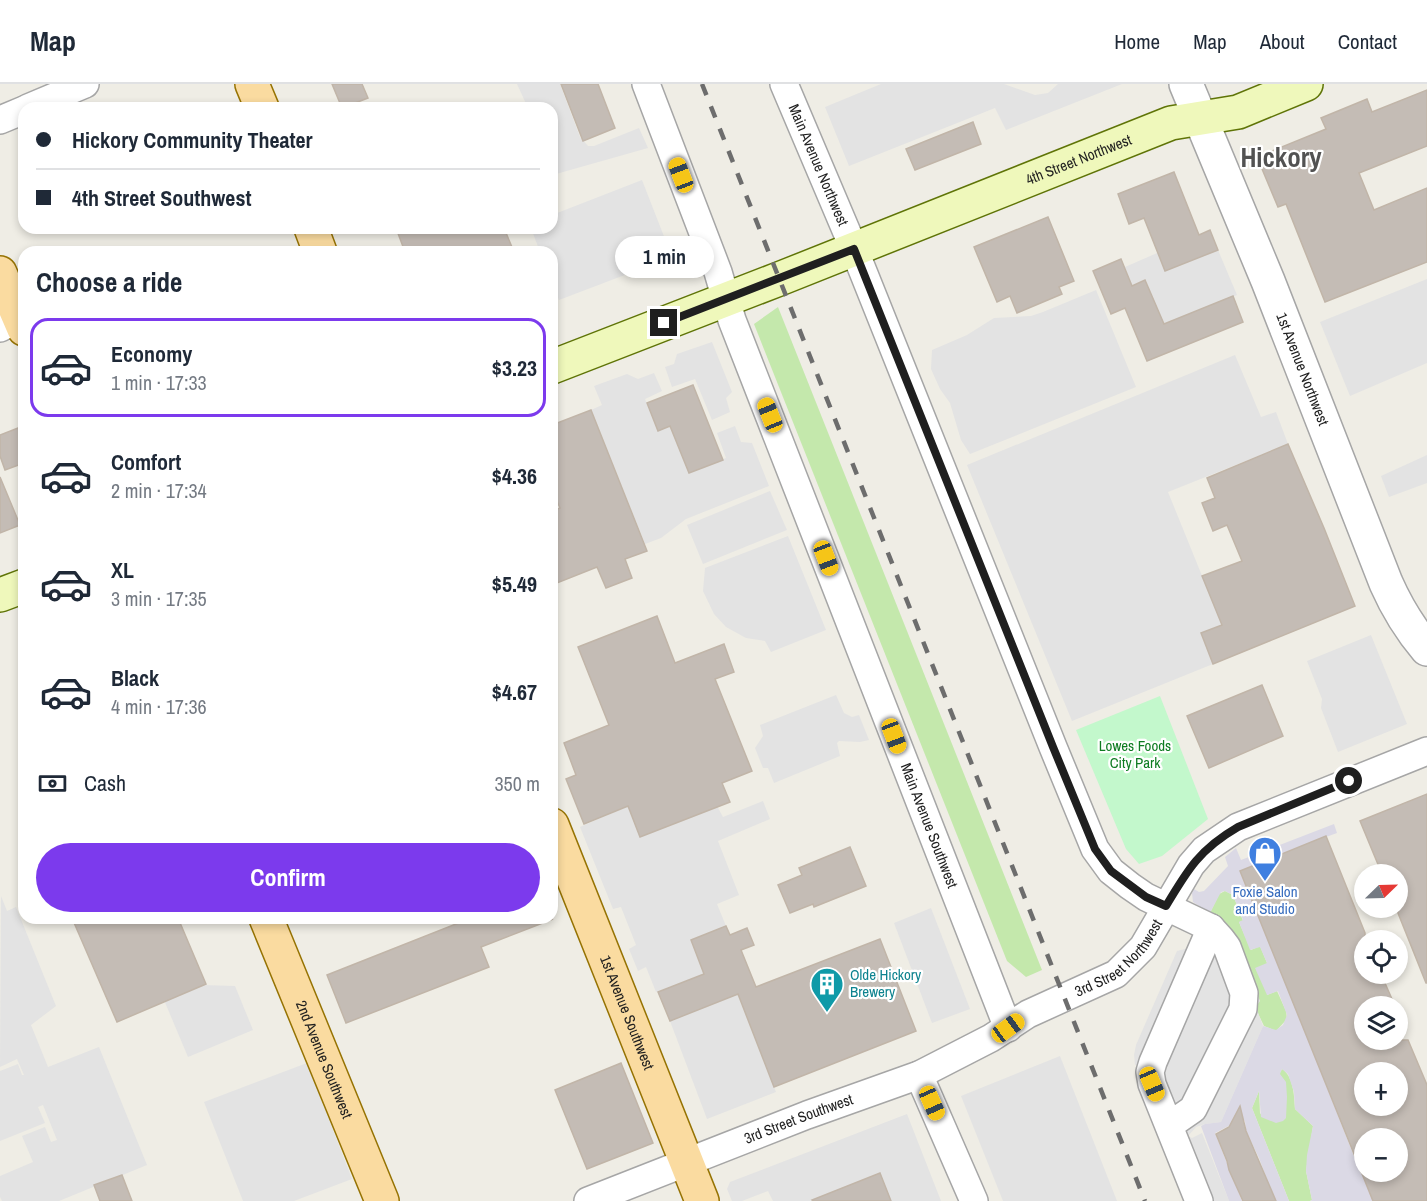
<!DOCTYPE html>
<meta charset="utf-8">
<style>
:root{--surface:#fff;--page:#f2f2f3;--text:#1f2937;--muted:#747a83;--line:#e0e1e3;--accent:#7c3aed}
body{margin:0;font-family:"Archivo Narrow",sans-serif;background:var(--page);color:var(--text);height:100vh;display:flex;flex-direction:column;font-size:22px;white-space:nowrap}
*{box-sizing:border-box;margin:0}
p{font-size:20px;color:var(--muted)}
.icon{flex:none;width:33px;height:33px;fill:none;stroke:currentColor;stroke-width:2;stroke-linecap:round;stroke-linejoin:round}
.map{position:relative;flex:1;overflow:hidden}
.side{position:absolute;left:18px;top:162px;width:540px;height:678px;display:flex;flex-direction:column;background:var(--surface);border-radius:18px;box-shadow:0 3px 9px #0003}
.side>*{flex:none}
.top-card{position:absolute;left:18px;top:18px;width:540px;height:132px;border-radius:18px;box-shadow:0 3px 9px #0003;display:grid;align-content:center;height:132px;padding:0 18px;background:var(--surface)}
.needle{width:39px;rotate:67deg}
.fabs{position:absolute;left:1354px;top:780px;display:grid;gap:12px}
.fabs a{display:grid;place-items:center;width:54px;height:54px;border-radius:50%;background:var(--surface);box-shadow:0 3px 9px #0003;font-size:30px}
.end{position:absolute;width:27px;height:27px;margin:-14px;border:8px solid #1f1f1f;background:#fff;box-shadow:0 0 0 3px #fff}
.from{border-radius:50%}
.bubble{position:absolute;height:42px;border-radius:21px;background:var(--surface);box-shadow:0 3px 9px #0003;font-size:20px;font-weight:700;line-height:42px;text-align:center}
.car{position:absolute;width:18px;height:36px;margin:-18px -9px;border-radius:8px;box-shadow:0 0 4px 2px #0007;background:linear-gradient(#f5c518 24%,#345 0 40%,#f5c518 0 76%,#345 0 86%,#f5c518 0)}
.top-card b{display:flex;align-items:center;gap:21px;height:57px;font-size:22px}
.top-card b+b{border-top:2px solid var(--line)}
.top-card i{width:15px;height:15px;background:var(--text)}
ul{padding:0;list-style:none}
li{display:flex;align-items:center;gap:18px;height:99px;margin:0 12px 9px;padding:0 6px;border:3px solid transparent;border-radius:18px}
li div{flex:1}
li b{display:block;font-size:22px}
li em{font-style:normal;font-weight:700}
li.active{border-color:var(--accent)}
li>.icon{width:54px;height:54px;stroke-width:1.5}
h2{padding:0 18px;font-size:27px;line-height:72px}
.pay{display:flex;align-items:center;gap:15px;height:66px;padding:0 18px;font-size:22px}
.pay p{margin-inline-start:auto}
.cta{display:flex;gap:12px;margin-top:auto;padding:12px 18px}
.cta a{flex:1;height:69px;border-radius:36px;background:var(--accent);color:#fff;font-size:24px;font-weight:700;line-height:69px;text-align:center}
header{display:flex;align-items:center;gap:36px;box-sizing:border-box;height:84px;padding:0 30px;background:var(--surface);border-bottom:2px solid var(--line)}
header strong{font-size:28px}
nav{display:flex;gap:33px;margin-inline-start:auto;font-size:21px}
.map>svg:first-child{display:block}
</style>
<header>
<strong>Map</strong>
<nav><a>Home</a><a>Map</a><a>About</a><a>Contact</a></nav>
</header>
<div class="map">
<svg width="1427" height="1117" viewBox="0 0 1427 1117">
<rect width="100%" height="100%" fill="#efede5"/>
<g fill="#c4e8ac">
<path d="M778,223L1042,886L1026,893L1007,877L754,240Z"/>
<path d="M1225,807L1233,811L1243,837L1239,838L1251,866L1260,862L1267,879V911L1277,907L1286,927L1287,935L1276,947L1264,942L1210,829L1219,810Z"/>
<path d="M1282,985C1294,993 1294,1012 1295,1025L1313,1042L1306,1087L1312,1116L1310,1117H1289L1252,1024L1259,1007L1260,1030L1286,1013L1284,996L1279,990Z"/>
</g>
<path fill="#c3f8cc" d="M1160,612L1208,735L1162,772L1139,780L1126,765L1076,646Z"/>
<g fill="#e3e3e3">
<path d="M517,0H560L580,53L588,62H594L639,44L648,64L556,90L552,81V24H528Z"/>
<path d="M881,0H1004L1035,11L1048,9L1058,0H1122L1006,46L995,24L849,82L825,23Z"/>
<path d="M642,96L672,173L559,216L552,199V168H540L531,144H552V131Z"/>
<path d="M1164,166L1172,184L1218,166L1237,211L1163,241L1146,197L1132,202L1125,183Z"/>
<path d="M1427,195V279L1350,312L1320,238Z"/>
<path d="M1096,206L1136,303L970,370L961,356L950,319L940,305L931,285L932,266L967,251L994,234L1031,232L1043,228Z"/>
<path d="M712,258L732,308L726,314L730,328L712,336L695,295L672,303L665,283L674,280L677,270Z"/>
<path d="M1235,271L1261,333L1276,328L1288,360L1168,408L1222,541L1201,549L1213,580L1072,637L967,381Z"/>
<path d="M654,289L662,307L645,315L658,347L670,342L689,389L726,374L717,349L735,342L741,358L752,359L769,402L686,435L661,454L645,460L591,326L602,321L594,302L627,290L638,295Z"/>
<path d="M1427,371V399L1389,413L1381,392Z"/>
<path d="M770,407L787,446L703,480L687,441Z"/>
<path d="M788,452L826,546L771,568L765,557L746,554L726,543L714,530L703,507L705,484Z"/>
<path d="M1371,551L1407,640L1338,668L1321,624L1322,615L1307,577Z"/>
<path d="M836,611L844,629L852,633L859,631L869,656L860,658L839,657L837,659L840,672L774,699L768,684H763L755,664L763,652L760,641Z"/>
<path d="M763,717L770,735L718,757L739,811L717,820L726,842L691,856L704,890L656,908L646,883L638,887L629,865L636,861L621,823L613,825L580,743L628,722H717L723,733Z"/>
<path d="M1,812L7,827L16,823L56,922L31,941L48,983L99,963L147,1081L59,1117H2L0,1113V1092L33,1078L22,1052L45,1043L51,1058L57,1056L43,1021L38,1023L45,1039L0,1057V987L18,980L22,991H24L17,975L0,983Z"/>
<path d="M931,824L970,925L932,939L894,839Z"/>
<path d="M1210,829L1224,837L1233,849L1260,917L1256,923L1263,942L1221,1038L1205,1040L1196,1043L1188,1052L1192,1054L1202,1049L1229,1117H1188L1146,979L1135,981L1134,971L1136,961L1177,867L1189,864Z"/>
<path d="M202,901L235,902L253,946L188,973L164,916Z"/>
<path d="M738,910L776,1008L707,1035L670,937Z"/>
<path d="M1060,972L1117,1117H1003L961,1012Z"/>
<path d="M307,979L352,1095L294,1117H243L204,1018Z"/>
<path d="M907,1030L941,1117H891L880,1089L810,1117H773L768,1107L742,1117H732L727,1105L730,1098Z"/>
</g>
<path fill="#dbd9e5" d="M1334,740L1337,749L1326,753L1287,902L1361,1090L1382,1088L1385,1097L1382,1111L1372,1115L1373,1117H1310L1312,1116L1306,1087L1307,1071L1313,1042L1295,1025L1294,1008L1288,990L1282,985L1280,990L1286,998L1287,1013L1286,1034L1283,1037L1276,1039L1261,1033L1259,1007L1252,1024L1289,1117H1275L1259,1074L1246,1047L1245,1037L1242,1035L1215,1049L1242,1117H1229L1201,1042L1205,1040L1221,1038L1263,942L1276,946L1283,941L1287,931L1278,907L1267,911L1255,884L1267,879L1260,863L1250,866L1239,838L1243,836L1233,811L1225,807L1221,808L1210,829L1193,818L1192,809L1194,805L1199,808L1204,807L1228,782L1225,773L1236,764L1241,776Z"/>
<g fill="#c4bcb5" stroke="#c1b5a8" stroke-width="1.5" fill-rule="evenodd">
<path d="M332,0H362L368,14L342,24Z"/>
<path d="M561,0H598L615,44L583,57Z"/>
<path d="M1427,6V62L1359,89L1374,126L1427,104V178L1325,218L1286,120L1278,123L1257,73L1326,45L1321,34L1367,15L1372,28Z"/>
<path d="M973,38L981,60L915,86L906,65Z"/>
<path d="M1174,88L1199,151L1210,146L1218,166L1165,187L1144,134L1129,140L1118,110Z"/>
<path d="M1048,133L1074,197L1059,203L1062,210L1017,229L1010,212L997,218L974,163Z"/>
<path d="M396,144H504L514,168H405Z"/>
<path d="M1121,175L1132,202L1145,196L1164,240L1233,212L1243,238L1147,277L1125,224L1111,230L1093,187Z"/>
<path d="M693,301L723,376L689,389L670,342L658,347L647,319Z"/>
<path d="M591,326L647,467L625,475L632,494L606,504L597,483L552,501V427L560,424L552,405V341Z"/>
<path d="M18,344L24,360V379L5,386L0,372V351Z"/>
<path d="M1288,360L1324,444L1355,522L1213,580L1201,549L1222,541L1202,492L1242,477L1227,441L1213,447L1202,419L1215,414L1207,394Z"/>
<path d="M0,393L20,441L0,449Z"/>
<path d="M657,532L675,579L724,560L734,588L715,595L752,687L722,699L730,718L640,753L628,722L584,740L566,695L576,691L564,659L609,641L578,563Z"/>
<path d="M1262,601L1283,652L1209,684L1187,632Z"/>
<path d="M1427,710V899H1426L1398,829V790H1382L1360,737Z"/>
<path d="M1326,752L1365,849V890H1381L1395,922H1365V956H1408L1427,1001V1117H1373L1240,787ZM1365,988H1398V1022H1365ZM1365,1054H1398V1088H1365Z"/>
<path d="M850,763L866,802L814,823L813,820L790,829L778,801L802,791L799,784Z"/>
<path d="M72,834H178L206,900L117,938Z"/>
<path d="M471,834L553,835L481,863L489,883L346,939L327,891Z"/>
<path d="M726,842L730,851L747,844L754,861L741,866L756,903L880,855L916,947L774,1003L738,910L670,937L658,908L704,890L691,856Z"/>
<path d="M621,979L653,1059L587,1085L555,1006Z"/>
<path d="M1240,1022L1246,1047L1276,1117H1243L1229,1086L1227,1077L1216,1050L1229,1043Z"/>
<path d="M880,1089L891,1117H813L812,1116Z"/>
<path d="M122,1091L132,1117H100L94,1101Z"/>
</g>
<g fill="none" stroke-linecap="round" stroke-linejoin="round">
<defs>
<g id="minor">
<path id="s1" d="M646,0L718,188L732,236L1008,944"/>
<path id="s2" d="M784,0L854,165L1053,663L1095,765L1111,787L1130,802L1146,813L1211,844L1221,855L1227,863L1244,909L1243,925L1193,1025L1170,1041"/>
<path d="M28,24L85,0"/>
<path d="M0,36L24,26"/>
<path d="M0,244L19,234"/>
<path d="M919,991L974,1117"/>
<path id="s3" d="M588,1117L807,1031L919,991L991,954L1028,930L1116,890L1143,863L1191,781L1204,766L1238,743L1427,667"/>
<path d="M1199,1117L1152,1000L1150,988L1153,978L1211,844"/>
</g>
<g id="tertiary">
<path id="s4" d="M1186,0L1268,197L1386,499C1397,524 1410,545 1427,565"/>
</g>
<g id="secondary">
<path id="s5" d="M552,283L779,195L1171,39L1238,28L1306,0"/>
<path d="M0,511L24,502"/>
</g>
<g id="primary">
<path d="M252,0L262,24"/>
<path d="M311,144L320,168"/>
<path d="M0,189L24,245"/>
<path id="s6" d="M552,741L702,1117"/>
<path id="s7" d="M266,834L382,1117"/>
</g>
</defs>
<use href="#minor" stroke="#a6a6a6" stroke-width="30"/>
<use href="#tertiary" stroke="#a6a6a6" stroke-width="36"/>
<use href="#secondary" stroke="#5f7407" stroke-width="36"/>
<use href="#primary" stroke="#967303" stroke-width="36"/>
<use href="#minor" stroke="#fff" stroke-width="27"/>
<use href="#tertiary" stroke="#fff" stroke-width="33"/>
<use href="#secondary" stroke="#eff8bb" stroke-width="33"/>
<use href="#primary" stroke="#fadba0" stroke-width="33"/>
<path stroke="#6d6d6d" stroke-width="4.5" stroke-dasharray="12 12" stroke-linecap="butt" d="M702,0L1145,1117"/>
</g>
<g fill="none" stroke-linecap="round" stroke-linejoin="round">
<path stroke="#1f1f1f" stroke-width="8" d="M664,239L854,165L1053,663L1095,765L1111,787L1146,813L1166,822C1188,785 1200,765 1238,743L1349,697"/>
</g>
<defs>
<symbol id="shop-pin" viewBox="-11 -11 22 30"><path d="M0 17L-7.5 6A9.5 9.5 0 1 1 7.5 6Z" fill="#3f7fe0" stroke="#fff"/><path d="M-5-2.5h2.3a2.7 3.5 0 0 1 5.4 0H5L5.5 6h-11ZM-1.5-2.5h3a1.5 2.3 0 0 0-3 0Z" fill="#fff"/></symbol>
<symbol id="building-pin" viewBox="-11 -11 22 30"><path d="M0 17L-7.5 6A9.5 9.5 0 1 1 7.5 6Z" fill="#0f9aa8" stroke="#fff"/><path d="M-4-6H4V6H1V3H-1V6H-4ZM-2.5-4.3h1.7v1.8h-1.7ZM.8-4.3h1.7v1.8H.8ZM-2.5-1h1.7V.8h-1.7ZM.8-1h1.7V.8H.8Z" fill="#fff"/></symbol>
</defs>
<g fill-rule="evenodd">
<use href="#shop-pin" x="1246" y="750" width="38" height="52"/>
<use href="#building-pin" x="808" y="881" width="38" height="52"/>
</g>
<g text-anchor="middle" stroke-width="4.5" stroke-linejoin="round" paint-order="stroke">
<g font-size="15" fill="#1f1f1f" stroke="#fff">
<text dy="5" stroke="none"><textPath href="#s5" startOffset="566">4th Street Northwest</textPath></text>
<text dy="5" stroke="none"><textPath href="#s2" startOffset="88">Main Avenue Northwest</textPath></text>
<text dy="5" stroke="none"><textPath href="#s4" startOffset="308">1st Avenue Northwest</textPath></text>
<text dy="5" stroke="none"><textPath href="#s1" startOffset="794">Main Avenue Southwest</textPath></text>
<text dy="5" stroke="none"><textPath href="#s3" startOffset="588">3rd Street Northwest</textPath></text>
<text dy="5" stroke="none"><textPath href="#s6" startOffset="202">1st Avenue Southwest</textPath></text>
<text dy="5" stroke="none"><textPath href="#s7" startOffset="153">2nd Avenue Southwest</textPath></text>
<text dy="5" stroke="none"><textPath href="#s3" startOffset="226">3rd Street Southwest</textPath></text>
</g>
<g font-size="15" fill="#0e7c21" stroke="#fff">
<text x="1135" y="667">Lowes Foods<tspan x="1135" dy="17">City Park</tspan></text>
</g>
<g font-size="15" fill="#366cbe" stroke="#fff">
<text x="1265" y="813">Foxie Salon<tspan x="1265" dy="17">and Studio</tspan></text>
</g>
<g font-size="15" fill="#0d838f" stroke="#fff" text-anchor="start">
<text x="850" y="896">Olde Hickory<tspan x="850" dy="17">Brewery</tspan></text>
</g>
<g font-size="27" font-weight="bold" fill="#525252" stroke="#fff">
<text x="1281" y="83">Hickory</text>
</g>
</g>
</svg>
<div class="fabs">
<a><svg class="needle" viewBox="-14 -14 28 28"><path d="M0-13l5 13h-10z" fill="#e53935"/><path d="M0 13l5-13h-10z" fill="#747a83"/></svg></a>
<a><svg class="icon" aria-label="locate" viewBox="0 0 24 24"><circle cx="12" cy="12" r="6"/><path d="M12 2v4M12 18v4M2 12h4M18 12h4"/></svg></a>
<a><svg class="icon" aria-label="layers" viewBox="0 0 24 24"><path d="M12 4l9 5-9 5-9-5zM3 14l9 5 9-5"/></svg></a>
<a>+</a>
<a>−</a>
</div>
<i class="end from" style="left:1349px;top:697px"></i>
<i class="end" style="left:664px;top:239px"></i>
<div class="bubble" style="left:615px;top:152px;width:99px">1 min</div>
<i class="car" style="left:681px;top:91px;rotate:339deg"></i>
<i class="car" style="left:770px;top:331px;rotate:338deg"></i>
<i class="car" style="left:826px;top:474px;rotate:159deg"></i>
<i class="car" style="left:894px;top:652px;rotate:159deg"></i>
<i class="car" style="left:1008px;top:944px;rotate:54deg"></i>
<i class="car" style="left:1152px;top:1000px;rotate:157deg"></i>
<i class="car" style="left:932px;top:1019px;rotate:156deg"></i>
<div class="top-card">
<b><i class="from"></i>Hickory Community Theater</b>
<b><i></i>4th Street Southwest</b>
</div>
<section class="side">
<h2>Choose a ride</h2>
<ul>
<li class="active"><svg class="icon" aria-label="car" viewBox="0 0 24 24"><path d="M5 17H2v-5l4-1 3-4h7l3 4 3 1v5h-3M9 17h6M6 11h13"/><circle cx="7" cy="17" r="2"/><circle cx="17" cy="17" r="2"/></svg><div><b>Economy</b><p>1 min · 17:33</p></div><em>$3.23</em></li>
<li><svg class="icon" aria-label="car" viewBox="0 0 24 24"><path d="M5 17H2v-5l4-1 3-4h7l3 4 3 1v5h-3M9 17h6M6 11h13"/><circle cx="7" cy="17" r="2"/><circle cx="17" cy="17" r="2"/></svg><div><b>Comfort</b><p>2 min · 17:34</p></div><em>$4.36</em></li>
<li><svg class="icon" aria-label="car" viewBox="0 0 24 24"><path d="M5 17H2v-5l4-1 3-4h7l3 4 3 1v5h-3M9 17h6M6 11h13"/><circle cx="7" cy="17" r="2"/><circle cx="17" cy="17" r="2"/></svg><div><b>XL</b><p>3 min · 17:35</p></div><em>$5.49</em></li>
<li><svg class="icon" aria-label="car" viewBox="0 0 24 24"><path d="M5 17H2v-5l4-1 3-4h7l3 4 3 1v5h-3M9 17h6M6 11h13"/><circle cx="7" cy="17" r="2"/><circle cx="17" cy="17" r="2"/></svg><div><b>Black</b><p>4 min · 17:36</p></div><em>$4.67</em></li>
</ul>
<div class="pay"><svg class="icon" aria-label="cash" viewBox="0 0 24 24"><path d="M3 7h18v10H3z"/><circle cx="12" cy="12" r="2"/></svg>Cash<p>350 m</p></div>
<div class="cta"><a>Confirm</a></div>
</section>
</div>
